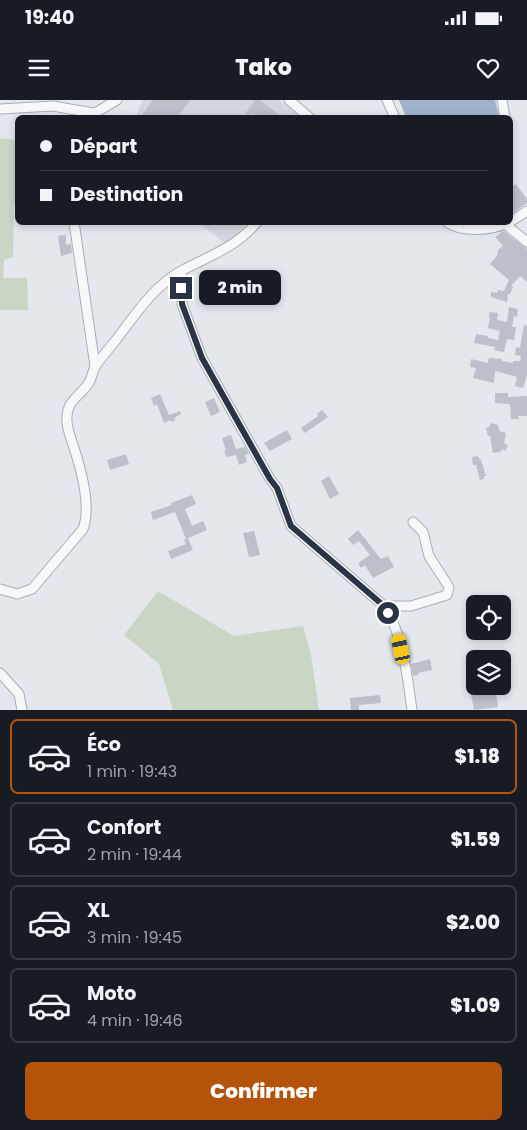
<!DOCTYPE html>
<html lang="fr">
<meta charset="utf-8">
<style>
:root{--surface:#171b24;--page:#242831;--text:#f1f3f6;--muted:#9ea1a6;--line:#363941;--accent:#b45309}
body{margin:0;font-family:Poppins,sans-serif;background:var(--page);color:var(--text);height:100vh;display:flex;flex-direction:column;font-size:19px;white-space:nowrap}
*{box-sizing:border-box;margin:0}
p{font-size:16px;color:var(--muted)}
.icon{flex:none;width:28px;height:28px;fill:none;stroke:currentColor;stroke-width:2;stroke-linecap:round;stroke-linejoin:round}
.map{position:relative;height:610px;overflow:hidden}
.panel{display:flex;flex-direction:column;background:var(--surface);flex:1}
.panel>*{flex:none}
.hud{position:absolute;left:15px;top:15px;width:498px;height:110px;border-radius:8px;box-shadow:0 2px 8px #0003;display:grid;align-content:center;height:110px;padding:0 25px;background:var(--surface)}
.controls{position:absolute;left:466px;top:495px;display:grid;gap:10px}
.controls a{display:grid;place-items:center;width:45px;height:45px;border-radius:8px;background:var(--surface);box-shadow:0 2px 8px #0003;font-size:25px}
.end{position:absolute;width:22px;height:22px;margin:-11px;border:6px solid #2b3445;background:#fff;box-shadow:0 0 0 2px #fff}
.from{border-radius:50%}
.bubble{position:absolute;height:35px;border-radius:8px;background:var(--surface);box-shadow:0 2px 8px #0003;font-size:16px;font-weight:800;line-height:35px;text-align:center}
.car{position:absolute;width:15px;height:30px;margin:-15px -8px;border-radius:6px;box-shadow:0 0 4px 1px #0007;background:linear-gradient(#f5c518 24%,#345 0 40%,#f5c518 0 76%,#345 0 86%,#f5c518 0)}
.hud b{display:flex;align-items:center;gap:18px;height:48px;font-size:19px}
.hud b+b{border-top:1px solid var(--line)}
.hud i{width:12px;height:12px;background:var(--text)}
ul{padding:9px 0 0;list-style:none}
li{display:flex;align-items:center;gap:15px;height:75px;margin:0 10px 8px;padding:0 15px;border:2px solid var(--line);border-radius:8px}
li div{flex:1}
li b{display:block;font-size:19px}
li em{font-style:normal;font-weight:800}
li.selected{border-color:var(--accent)}
li>.icon{width:45px;height:45px;stroke-width:1.5}
.cta{display:flex;gap:10px;margin-top:auto;padding:10px 25px}
.cta a{flex:1;height:58px;border-radius:8px;background:var(--accent);color:#fff;font-size:20px;font-weight:800;line-height:58px;text-align:center}
.status{display:flex;justify-content:space-between;align-items:center;height:35px;padding:0 25px;background:var(--surface);direction:ltr}
.status svg{height:14px;fill:currentColor}
header{display:flex;justify-content:space-between;align-items:center;height:65px;padding:0 25px;background:var(--surface);font-size:22px;font-weight:800}
.map>svg:first-child{display:block}
</style>
<div class="status"><b>19:40</b><svg viewBox="0 0 49 12"><path d="M0 12V9h3v3zM5 12V6h3v6zM10 12V3h3v9zM15 12V0h3v12zM26 1h20v11H26zM47 4h2v5h-2z"/></svg></div>
<header><svg class="icon" aria-label="menu" viewBox="0 0 24 24"><path d="M4 6h16M4 12h16M4 18h16"/></svg>Tako<svg class="icon" aria-label="heart" viewBox="0 0 24 24"><path d="M12 20l-8-8c-3-5 5-10 8-4 3-6 11-1 8 4z"/></svg></header>
<div class="map">
<svg width="527" height="610" viewBox="0 0 527 610">
<rect width="100%" height="100%" fill="#e4e7ec"/>
<g fill="#d2d6de">
<path d="M143,0H278L301,17L135,18Z"/>
<path d="M199,123H246L235,136L225,143Z"/>
</g>
<g fill="#c9d6c5">
<path d="M0,38L15,40L18,65L17,104H14L13,157L4,160L3,178H27L28,210H0Z"/>
<path d="M158,491L234,536L303,526L311,555L319,610H173L159,564L124,535Z"/>
</g>
<path fill="#9fb4cc" d="M399,0H495L499,17H406Z"/>
<g fill="#bbc0ca">
<path d="M153,0H190L177,18H146L142,15Z"/>
<path d="M255,0H260L278,14L275,18H259L253,13L250,17L245,14Z"/>
<path d="M516,84L527,99V103L510,115V88Z"/>
<path d="M503,131L527,149V182L520,176L511,186L513,187L510,194H508L507,202L491,197V192L497,193L498,190L504,191L509,180L490,164L497,156L498,150L503,146L495,137Z"/>
<path d="M66,135V145L71,144L72,153L61,156L58,136Z"/>
<path d="M509,207L518,209L517,217L514,216L512,227H516L514,240L507,239L504,252L494,250L495,247L474,243L476,234L488,236V238L498,240L500,231L488,228L490,218H489V212L498,213L497,220L507,222Z"/>
<path d="M524,225L527,226V275L523,288L515,286L517,277L495,271L494,283L473,278L476,268L470,267L471,259L488,263L489,258L502,259V261L513,263V261H520L521,256L515,255L516,247L520,248Z"/>
<path d="M495,293H508V297L527,296V316H518L519,319H511L510,304L495,303Z"/>
<path d="M160,294L169,315L180,311L181,314L174,318L176,320L171,322L170,320L164,323L157,304L154,306L151,298Z"/>
<path d="M214,298L220,312L211,316L205,302Z"/>
<path d="M322,310L328,317L305,333L301,328L318,316L317,314Z"/>
<path d="M491,323L498,325L499,331L506,333L504,343L508,346L505,351L502,349L500,352L493,353L490,336H488L486,328L489,327Z"/>
<path d="M287,330L292,339L270,351L264,343Z"/>
<path d="M231,335L236,349L245,347L249,354L245,355L247,362L239,365L236,355L226,357L224,351H226L222,338Z"/>
<path d="M126,354L129,364L110,370L107,360Z"/>
<path d="M477,356L481,360L486,376H484V379L480,380L476,365H473L472,357Z"/>
<path d="M329,376L339,394L330,399L321,381Z"/>
<path d="M192,395L196,404L185,409L192,426L203,421L207,430L186,439L175,412L153,420L151,412L172,405L171,403Z"/>
<path d="M358,430L381,459L388,456L394,467L373,478L365,465L361,468L358,463L370,455L359,441L353,445L348,439Z"/>
<path d="M254,431L260,455L249,457L243,433Z"/>
<path d="M188,438L193,450L171,459L168,451L186,444L184,440Z"/>
<path d="M475,509V533H472L466,511Z"/>
<path d="M430,559L432,570L418,573V575L413,576L411,564Z"/>
<path d="M487,586H495L498,607L474,610L470,589Z"/>
<path d="M380,595L381,603L359,605V610H351L350,598Z"/>
</g>
<g fill="none" stroke-linecap="round" stroke-linejoin="round">
<defs>
<g id="minor">
<path d="M289,0L310,18"/>
<path d="M387,0L395,18"/>
<path d="M502,0L505,18"/>
<path d="M0,9L53,6L93,13"/>
<path d="M90,16L117,0"/>
<path d="M74,122L95,266"/>
<path d="M447,122C462,133 493,131 508,122"/>
<path d="M510,122L527,111"/>
<path d="M505,124L527,142"/>
<path d="M181,172L182,204L202,258L270,379L277,388L291,426L384,506C404,536 407,576 412,610"/>
<path d="M0,489L17,494L32,489L83,429C91,408 82,373 75,351C71,338 63,321 69,307C72,299 83,292 88,284C92,279 92,272 95,267C101,257 110,248 116,240C135,215 153,187 181,171C209,156 237,147 257,122"/>
<path d="M384,506H411L447,495L449,488L447,484L429,456L423,432L413,422"/>
<path d="M0,573L19,594L22,610"/>
</g>
</defs>
<use href="#minor" stroke="#a9aeb7" stroke-width="11"/>
<use href="#minor" stroke="#f7f8fa" stroke-width="9"/>
</g>
<g fill="none" stroke-linecap="round" stroke-linejoin="round">
<path stroke="#2b3445" stroke-width="6" d="M181,188L182,204L202,258L270,379L277,388L291,426L384,506L388,513"/>
</g>
</svg>
<div class="controls">
<a><svg class="icon" aria-label="locate" viewBox="0 0 24 24"><circle cx="12" cy="12" r="6"/><path d="M12 2v4M12 18v4M2 12h4M18 12h4"/></svg></a>
<a><svg class="icon" aria-label="layers" viewBox="0 0 24 24"><path d="M12 4l9 5-9 5-9-5zM3 14l9 5 9-5"/></svg></a>
</div>
<i class="end from" style="left:388px;top:513px"></i>
<i class="end" style="left:181px;top:188px"></i>
<div class="bubble" style="left:199px;top:170px;width:82px">2 min</div>
<i class="car" style="left:401px;top:549px;rotate:348deg"></i>
<div class="hud">
<b><i class="from"></i>Départ</b>
<b><i></i>Destination</b>
</div>
</div>
<section class="panel">
<ul>
<li class="selected"><svg class="icon" aria-label="car" viewBox="0 0 24 24"><path d="M5 17H2v-5l4-1 3-4h7l3 4 3 1v5h-3M9 17h6M6 11h13"/><circle cx="7" cy="17" r="2"/><circle cx="17" cy="17" r="2"/></svg><div><b>Éco</b><p>1 min · 19:43</p></div><em>$1.18</em></li>
<li><svg class="icon" aria-label="car" viewBox="0 0 24 24"><path d="M5 17H2v-5l4-1 3-4h7l3 4 3 1v5h-3M9 17h6M6 11h13"/><circle cx="7" cy="17" r="2"/><circle cx="17" cy="17" r="2"/></svg><div><b>Confort</b><p>2 min · 19:44</p></div><em>$1.59</em></li>
<li><svg class="icon" aria-label="car" viewBox="0 0 24 24"><path d="M5 17H2v-5l4-1 3-4h7l3 4 3 1v5h-3M9 17h6M6 11h13"/><circle cx="7" cy="17" r="2"/><circle cx="17" cy="17" r="2"/></svg><div><b>XL</b><p>3 min · 19:45</p></div><em>$2.00</em></li>
<li><svg class="icon" aria-label="car" viewBox="0 0 24 24"><path d="M5 17H2v-5l4-1 3-4h7l3 4 3 1v5h-3M9 17h6M6 11h13"/><circle cx="7" cy="17" r="2"/><circle cx="17" cy="17" r="2"/></svg><div><b>Moto</b><p>4 min · 19:46</p></div><em>$1.09</em></li>
</ul>
<div class="cta"><a>Confirmer</a></div>
</section>
